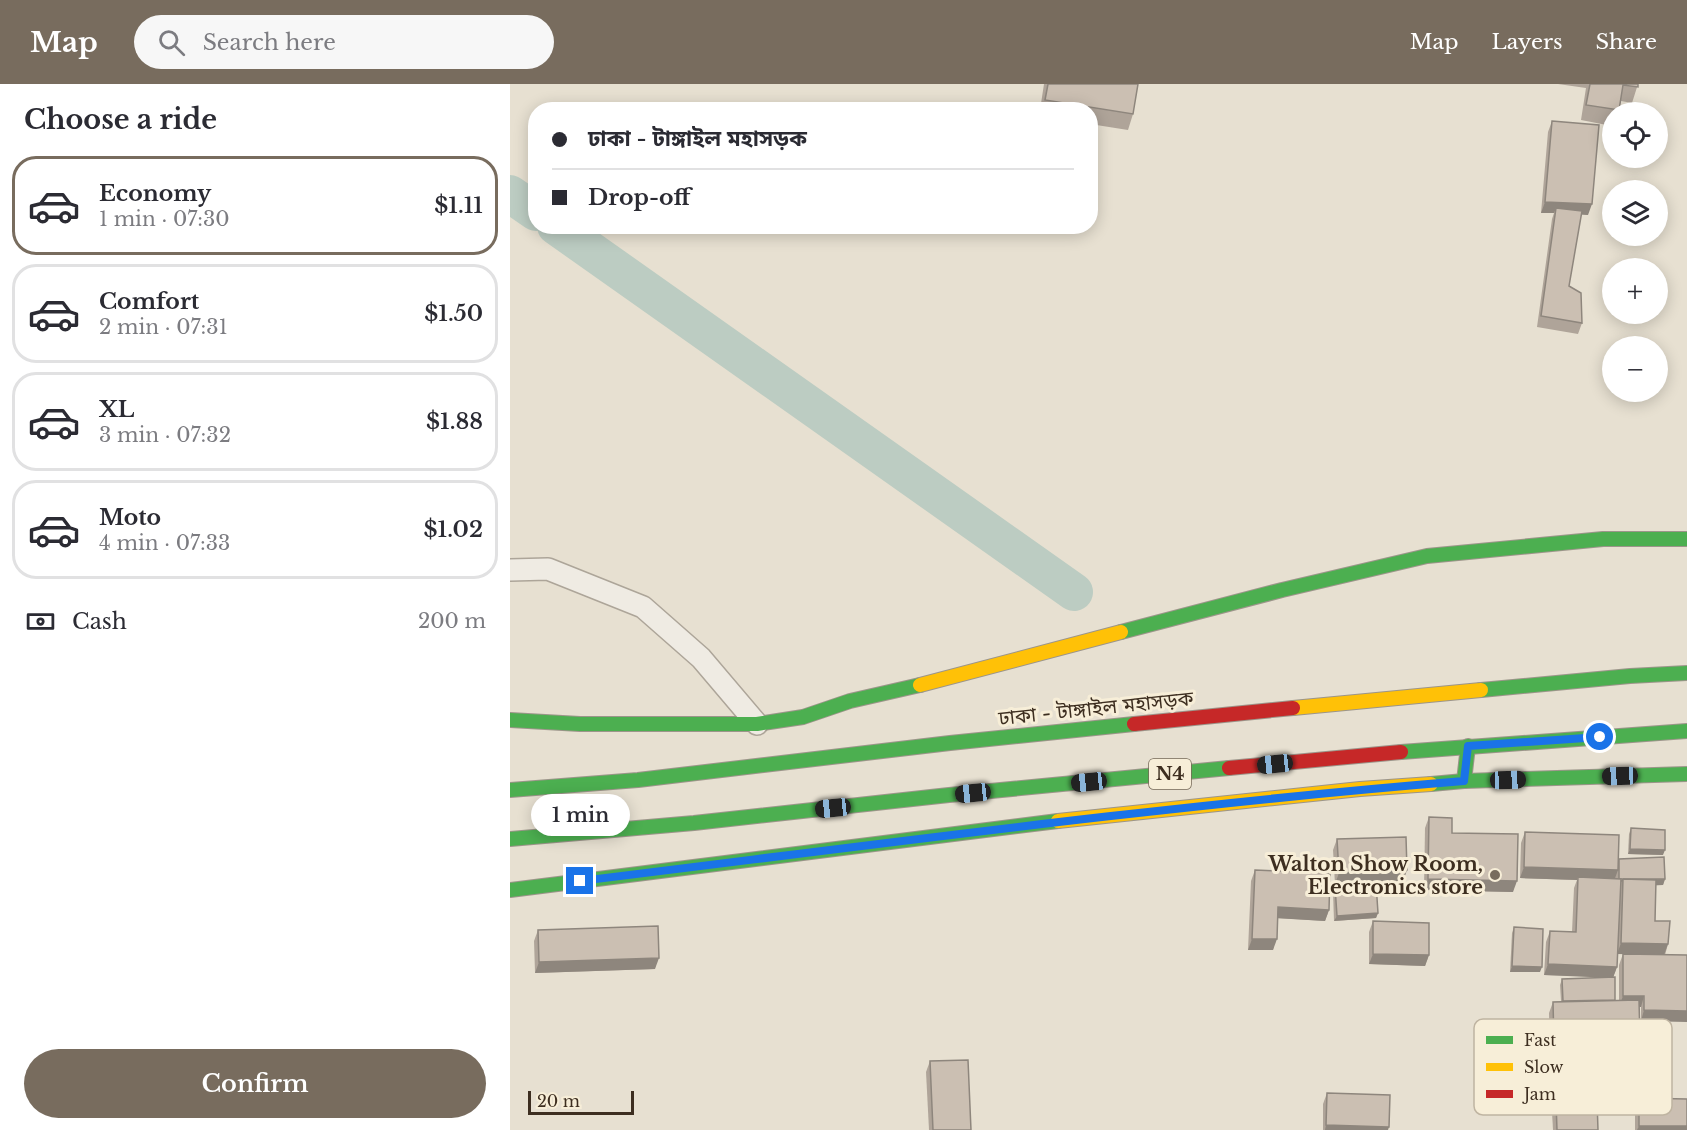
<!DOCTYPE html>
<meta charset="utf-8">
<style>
:root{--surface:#fff;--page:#f7f7f7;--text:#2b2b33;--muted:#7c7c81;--line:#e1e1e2;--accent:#786c5e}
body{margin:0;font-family:"Libre Baskerville","Noto Sans Bengali",serif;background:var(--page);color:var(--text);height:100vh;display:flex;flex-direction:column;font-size:22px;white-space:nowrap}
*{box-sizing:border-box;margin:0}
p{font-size:20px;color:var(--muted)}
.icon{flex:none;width:33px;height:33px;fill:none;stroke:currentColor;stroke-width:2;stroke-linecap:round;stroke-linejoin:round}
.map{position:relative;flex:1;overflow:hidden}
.drawer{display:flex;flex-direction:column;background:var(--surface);width:510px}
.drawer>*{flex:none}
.top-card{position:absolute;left:18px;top:18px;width:570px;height:132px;border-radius:24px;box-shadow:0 3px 15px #0003;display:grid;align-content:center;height:132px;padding:0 24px;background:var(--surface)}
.buttons{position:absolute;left:1092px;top:18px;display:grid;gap:12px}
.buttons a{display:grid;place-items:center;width:66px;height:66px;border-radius:50%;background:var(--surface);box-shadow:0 3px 15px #0003;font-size:30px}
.scale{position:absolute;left:18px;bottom:15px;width:106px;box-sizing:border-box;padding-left:6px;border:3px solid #3d2e20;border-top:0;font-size:16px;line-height:21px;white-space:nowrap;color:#3d2e20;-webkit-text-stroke:4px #f7eed8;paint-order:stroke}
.end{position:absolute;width:27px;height:27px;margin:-14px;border:8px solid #1a73e8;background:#fff;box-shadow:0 0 0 3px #fff}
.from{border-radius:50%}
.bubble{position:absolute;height:42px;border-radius:21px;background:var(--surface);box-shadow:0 3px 15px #0003;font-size:20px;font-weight:600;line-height:42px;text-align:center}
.car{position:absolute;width:18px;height:36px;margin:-18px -9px;border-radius:8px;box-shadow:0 0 4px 2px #0007;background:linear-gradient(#222 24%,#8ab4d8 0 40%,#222 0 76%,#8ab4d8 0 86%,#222 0)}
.top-card b{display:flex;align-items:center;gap:21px;height:57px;font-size:22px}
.top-card b+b{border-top:2px solid var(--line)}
.top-card i{width:15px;height:15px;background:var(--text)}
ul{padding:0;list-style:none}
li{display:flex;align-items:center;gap:18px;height:99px;margin:0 12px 9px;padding:0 12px;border:3px solid var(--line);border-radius:24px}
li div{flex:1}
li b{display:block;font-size:22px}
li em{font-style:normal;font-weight:600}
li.active{border-color:var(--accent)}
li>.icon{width:54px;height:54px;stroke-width:1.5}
h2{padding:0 24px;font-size:27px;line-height:72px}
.pay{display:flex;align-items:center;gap:15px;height:66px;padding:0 24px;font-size:22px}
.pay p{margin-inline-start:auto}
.primary-button{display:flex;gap:12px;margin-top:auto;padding:12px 24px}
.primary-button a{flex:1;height:69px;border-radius:36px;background:var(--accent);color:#fff;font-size:24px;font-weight:600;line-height:69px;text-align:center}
header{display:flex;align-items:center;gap:36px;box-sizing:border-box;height:84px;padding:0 30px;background:var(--accent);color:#fff}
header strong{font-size:28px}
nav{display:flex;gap:33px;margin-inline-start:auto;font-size:21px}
.search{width:420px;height:54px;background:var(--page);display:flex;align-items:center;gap:15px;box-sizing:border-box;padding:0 21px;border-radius:33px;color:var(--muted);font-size:22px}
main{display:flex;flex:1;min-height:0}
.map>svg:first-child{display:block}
</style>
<header>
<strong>Map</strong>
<div class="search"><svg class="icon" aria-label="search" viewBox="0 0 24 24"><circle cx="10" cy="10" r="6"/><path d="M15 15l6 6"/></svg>Search here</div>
<nav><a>Map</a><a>Layers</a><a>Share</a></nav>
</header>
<main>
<section class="drawer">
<h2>Choose a ride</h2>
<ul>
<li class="active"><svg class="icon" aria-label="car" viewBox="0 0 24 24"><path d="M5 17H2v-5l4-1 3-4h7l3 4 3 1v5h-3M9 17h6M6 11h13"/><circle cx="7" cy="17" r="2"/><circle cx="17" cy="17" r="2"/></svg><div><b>Economy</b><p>1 min · 07:30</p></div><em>$1.11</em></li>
<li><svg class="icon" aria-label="car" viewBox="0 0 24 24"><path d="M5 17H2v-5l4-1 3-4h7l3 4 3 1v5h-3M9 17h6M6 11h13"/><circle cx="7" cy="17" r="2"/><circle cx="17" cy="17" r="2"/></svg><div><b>Comfort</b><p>2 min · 07:31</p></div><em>$1.50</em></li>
<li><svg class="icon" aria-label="car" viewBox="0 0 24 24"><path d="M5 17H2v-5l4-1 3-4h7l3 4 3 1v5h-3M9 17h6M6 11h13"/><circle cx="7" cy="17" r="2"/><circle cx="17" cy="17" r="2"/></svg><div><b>XL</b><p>3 min · 07:32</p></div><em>$1.88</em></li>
<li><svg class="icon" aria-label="car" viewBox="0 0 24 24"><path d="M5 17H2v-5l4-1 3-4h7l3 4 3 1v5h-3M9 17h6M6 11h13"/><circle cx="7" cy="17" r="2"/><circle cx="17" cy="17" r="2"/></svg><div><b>Moto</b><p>4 min · 07:33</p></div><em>$1.02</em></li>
</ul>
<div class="pay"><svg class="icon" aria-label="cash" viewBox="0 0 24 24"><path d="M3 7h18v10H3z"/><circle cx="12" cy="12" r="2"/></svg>Cash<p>200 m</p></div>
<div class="primary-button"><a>Confirm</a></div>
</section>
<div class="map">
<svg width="1177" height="1046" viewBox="0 0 1177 1046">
<rect width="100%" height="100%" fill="#e7e0d1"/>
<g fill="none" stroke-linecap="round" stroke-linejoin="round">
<g stroke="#bcccc2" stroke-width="38">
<path d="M0,110L26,128"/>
<path d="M46,142L564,508"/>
</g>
<defs>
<path id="lane" d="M0,486L38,485L133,523L191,574L247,640"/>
<g id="fast">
<path d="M611,548L772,506L917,472L1093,455H1177"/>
<path d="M971,606L1120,592L1177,589"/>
<path d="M0,636L70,640H247L293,633L340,617L410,601"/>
<path d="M891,668L1177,647"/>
<path d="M954,697L958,662"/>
<path d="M921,700L954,697L1177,690"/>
<path d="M0,706L128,696L440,659L624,640"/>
<path d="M0,755L184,739L439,711L719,684"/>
<path d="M0,806L548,737"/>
</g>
<g id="slow">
<path d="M410,601L611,548"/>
<path d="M783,624L971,606"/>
<path d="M548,737L850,705L921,700"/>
</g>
<g id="jam">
<path d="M624,640L783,624"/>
<path d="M719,684L891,668"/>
</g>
</defs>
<use href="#lane" stroke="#ada599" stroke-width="24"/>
<use href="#fast" stroke="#9c958a" stroke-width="16"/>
<use href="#slow" stroke="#9c958a" stroke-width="16"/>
<use href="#jam" stroke="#9c958a" stroke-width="16"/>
<use href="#lane" stroke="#efebe3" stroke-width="21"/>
<use href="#fast" stroke="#4caf50" stroke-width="14"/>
<use href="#slow" stroke="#ffc107" stroke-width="14"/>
<use href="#jam" stroke="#c62828" stroke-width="14"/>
</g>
<g fill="#afa499" fill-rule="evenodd">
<path d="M534,0H628L623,30L618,46L580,40V26H530Z"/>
<path d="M1048,0H1128L1122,19L1111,17L1108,28H1102V42L1071,36L1076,4Z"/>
<path d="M1042,37L1078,131L1071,130L1059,202L1072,239L1068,250L1027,243L1042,135L1044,129H1031L1038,48Z"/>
<path d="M919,733L942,749L1003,808L914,806L915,744Z"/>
<path d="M1121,744L1153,771L1118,770L1119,750Z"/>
<path d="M1015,748L1109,775L1155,795L1153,801H1146L1145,837L1158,860L1155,871H1177L1131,937V923H1129L1130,956L1126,967L1040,969L1039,929L1043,918L1051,917L1050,901L1052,895L1100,893L1034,891L1036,858L1040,847L1062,848L1064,804L1067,796L1010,794L1011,759ZM1107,870H1124H1113L1109,881V916H1105L1103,893L1107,883Z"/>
<path d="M827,755L897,786L893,797L825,800L823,766Z"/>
<path d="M745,786L819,826L815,837L768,834L763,866H738L741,797Z"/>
<path d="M825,802L868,829L866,834L824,837L823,808Z"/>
<path d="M863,837L919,871L915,882L859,880V848Z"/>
<path d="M1004,843L1030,888H1000L1002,849Z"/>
<path d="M28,846L145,885L25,889L24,857Z"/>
<path d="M420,977L461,1046H419L416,988Z"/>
<path d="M817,1009L878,1046H813V1020Z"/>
<path d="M1129,1014L1177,1046H1125V1025Z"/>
<path d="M1046,1017L1088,1046H1043L1042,1028Z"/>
</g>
<g fill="#8e867d">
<path d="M1035,118L1082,120L1078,131L1046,129V124L1044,129H1031Z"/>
<path d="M1120,765L1155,766L1153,771L1118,770Z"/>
<path d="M1014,783L1108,786L1104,797L1068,793L1067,796L1010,794Z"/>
<path d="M897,786L893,797L825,800L829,789Z"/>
<path d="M918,795L1007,797L1003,808L914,806Z"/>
<path d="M1155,795L1153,801L1112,803L1113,797Z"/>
<path d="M768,823L819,826L815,837L764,834Z"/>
<path d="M868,829L866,834L824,837L827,832Z"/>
<path d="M742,855H767L763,866H738Z"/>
<path d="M1111,859L1158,860L1154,871L1107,870Z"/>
<path d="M863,870L919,871L915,882L859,880Z"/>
<path d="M149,874L145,885L25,889L29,878Z"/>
<path d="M1038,880L1107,883L1103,894L1034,891Z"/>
<path d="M1002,882L1032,883L1030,888H1000Z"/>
<path d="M1113,912H1134L1131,923H1109Z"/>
<path d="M1134,926L1177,927V938L1131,937Z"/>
<path d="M1130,956L1126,967L1040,969L1044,958Z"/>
<path d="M816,1041L879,1043L878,1046H815Z"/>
<path d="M1129,1042H1177V1046H1127Z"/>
</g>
<g fill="#cbbfb2" stroke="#8e867d" stroke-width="1.5">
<path d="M538,0H628L623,30L535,16Z"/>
<path d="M1080,0H1128V3L1113,1L1109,26L1076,21Z"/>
<path d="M1042,37L1089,41L1082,120L1035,118Z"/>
<path d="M1046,124L1072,127L1059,202L1071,209L1072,239L1031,232Z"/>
<path d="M919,733L942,734V749L1008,750L1007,797L918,795Z"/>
<path d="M1121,744L1155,746V766L1120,765Z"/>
<path d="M1015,748L1109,751L1108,786L1014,783Z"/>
<path d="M896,753L897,786L829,789L827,755Z"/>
<path d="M1154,773L1155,795H1113L1112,797H1110L1111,795H1109V775Z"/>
<path d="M745,786L820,789L819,826L768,823L767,855H742Z"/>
<path d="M1068,793L1111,795L1107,883L1038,880L1040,847L1066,848Z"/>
<path d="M1113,795L1146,796L1145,837H1160L1158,860L1111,859Z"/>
<path d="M866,799L868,829L827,832L825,802Z"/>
<path d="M863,837L919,839V871L863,870Z"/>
<path d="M148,842L149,874L29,878L28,846Z"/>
<path d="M1004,843L1033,845L1032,883L1002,882Z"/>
<path d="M1113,870L1177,871V927L1134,926V912H1113Z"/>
<path d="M1105,893V916L1053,917L1052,895Z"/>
<path d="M1129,916L1130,956L1044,958L1043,918Z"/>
<path d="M458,976L461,1046H423L420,977Z"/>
<path d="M817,1009L880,1011L879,1043L816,1041Z"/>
<path d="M1129,1014L1177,1015V1042H1129Z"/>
<path d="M1087,1016L1088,1046H1047L1046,1017Z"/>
</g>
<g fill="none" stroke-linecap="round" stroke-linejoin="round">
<path stroke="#1a73e8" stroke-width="8" d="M70,797C364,761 658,721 954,697L958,662L1090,653"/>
</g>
<circle fill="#786c5e" stroke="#f7eed8" stroke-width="2" cx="985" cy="791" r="6"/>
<g text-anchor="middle" stroke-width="6" stroke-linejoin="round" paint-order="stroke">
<rect fill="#f7eed8" stroke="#756857" stroke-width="1.5" x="639" y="675" width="42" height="30" rx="4.5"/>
<g font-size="18" font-weight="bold" fill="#3d2e20">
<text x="660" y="696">N4</text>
</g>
<g font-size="20" fill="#3d2e20" stroke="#f7eed8">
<text transform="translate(586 624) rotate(-6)" y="7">ঢাকা - টাঙ্গাইল মহাসড়ক</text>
</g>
<g font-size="20" font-weight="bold" fill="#3d2e20" stroke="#f7eed8" text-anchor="end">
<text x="973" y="787">Walton Show Room,<tspan x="973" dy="23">Electronics store</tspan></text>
</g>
</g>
<rect x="964" y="935" width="198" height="96" rx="9" fill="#f7eed8" stroke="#bfb4a1" stroke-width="1.5"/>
<rect x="976" y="952" width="27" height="8" fill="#4caf50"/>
<rect x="976" y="979" width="27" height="8" fill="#ffc107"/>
<rect x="976" y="1006" width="27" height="8" fill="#c62828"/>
<g font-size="16" fill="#3d2e20">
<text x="1014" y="962">Fast</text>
<text x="1014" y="989">Slow</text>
<text x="1014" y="1016">Jam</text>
</g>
</svg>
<div class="buttons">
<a><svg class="icon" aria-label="locate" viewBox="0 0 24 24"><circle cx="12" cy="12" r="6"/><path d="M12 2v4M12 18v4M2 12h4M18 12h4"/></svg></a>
<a><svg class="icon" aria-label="layers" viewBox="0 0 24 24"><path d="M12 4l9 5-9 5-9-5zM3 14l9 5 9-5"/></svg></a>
<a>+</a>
<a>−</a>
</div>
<div class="scale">20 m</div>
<i class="end from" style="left:1090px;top:653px"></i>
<i class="end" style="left:70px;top:797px"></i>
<div class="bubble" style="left:21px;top:710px;width:99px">1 min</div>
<i class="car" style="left:765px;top:680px;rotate:264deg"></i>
<i class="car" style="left:1110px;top:692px;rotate:268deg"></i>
<i class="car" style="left:998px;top:696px;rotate:88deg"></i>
<i class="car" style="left:579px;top:698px;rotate:264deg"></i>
<i class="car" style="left:463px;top:709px;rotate:264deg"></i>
<i class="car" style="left:323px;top:724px;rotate:264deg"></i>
<div class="top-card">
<b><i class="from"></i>ঢাকা - টাঙ্গাইল মহাসড়ক</b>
<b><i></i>Drop-off</b>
</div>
</div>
</main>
